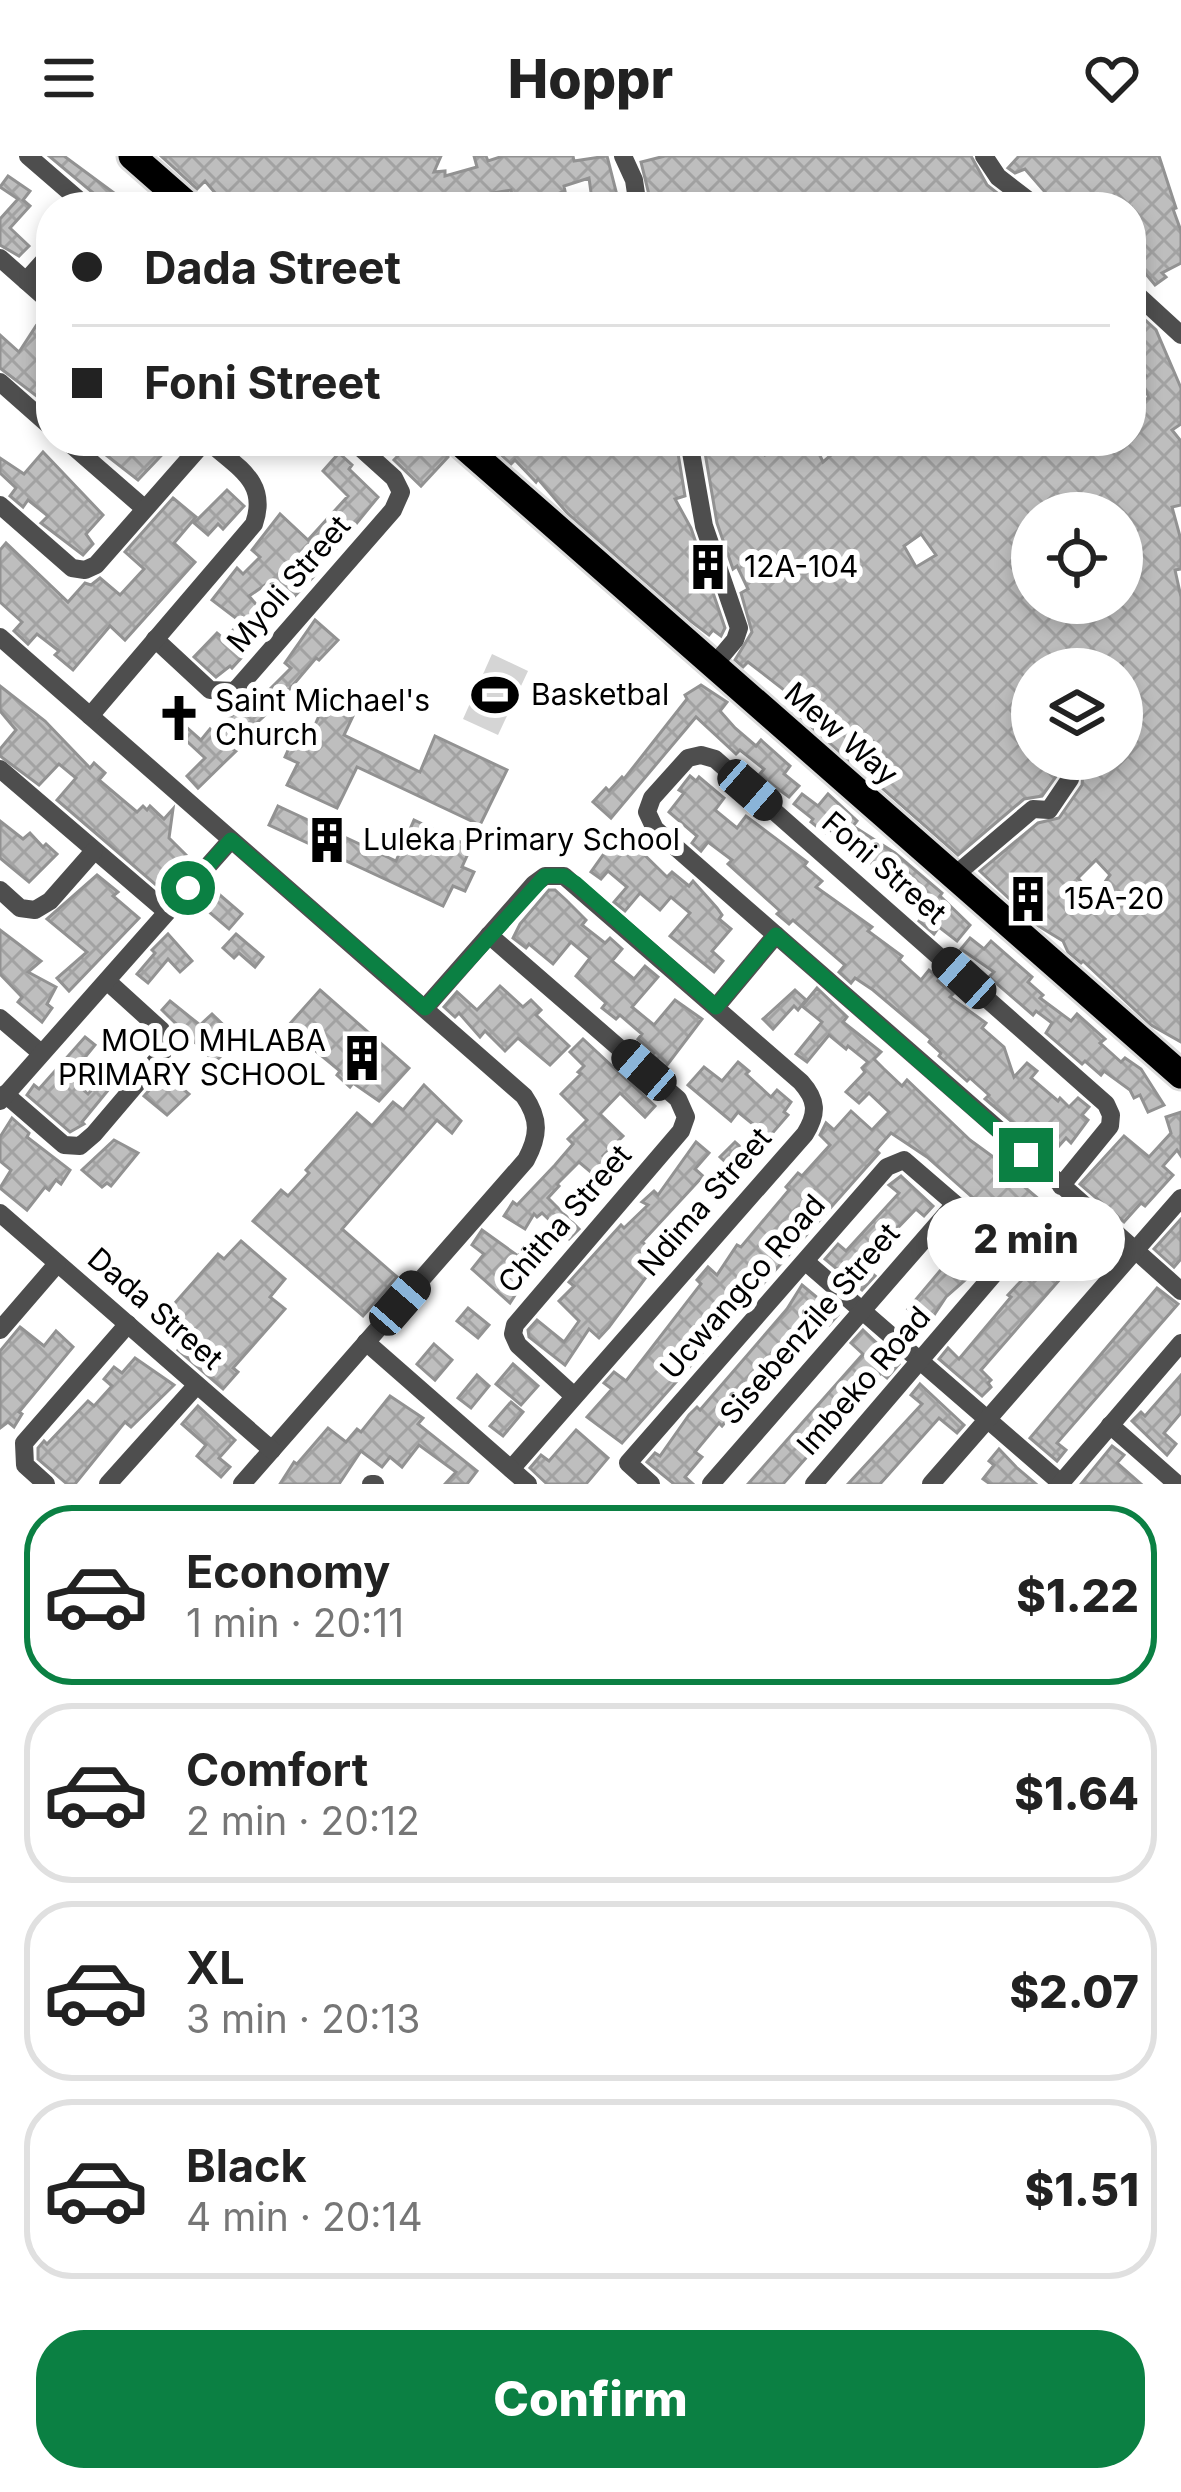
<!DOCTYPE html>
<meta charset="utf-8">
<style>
:root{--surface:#fff;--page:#f2f2f2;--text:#222;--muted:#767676;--line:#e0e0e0;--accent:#0b8043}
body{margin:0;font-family:Inter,sans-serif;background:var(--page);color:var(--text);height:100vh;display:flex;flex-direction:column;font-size:45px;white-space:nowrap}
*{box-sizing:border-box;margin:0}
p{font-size:39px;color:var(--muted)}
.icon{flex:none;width:66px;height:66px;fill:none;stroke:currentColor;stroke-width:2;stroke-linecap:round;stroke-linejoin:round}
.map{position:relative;height:1328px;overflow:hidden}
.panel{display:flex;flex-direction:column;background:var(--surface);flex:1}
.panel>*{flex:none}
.banner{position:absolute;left:36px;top:36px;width:1110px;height:264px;border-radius:48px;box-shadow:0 6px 18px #0003;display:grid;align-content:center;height:264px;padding:0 36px;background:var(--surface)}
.tools{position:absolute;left:1011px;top:336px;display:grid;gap:24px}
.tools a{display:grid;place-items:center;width:132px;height:132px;border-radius:50%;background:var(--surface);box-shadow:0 6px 18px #0003;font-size:60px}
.end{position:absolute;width:54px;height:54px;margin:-27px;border:15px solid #0b8043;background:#fff;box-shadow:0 0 0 6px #fff}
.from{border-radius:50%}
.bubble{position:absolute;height:84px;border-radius:42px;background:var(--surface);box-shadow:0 6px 18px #0003;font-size:39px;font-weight:800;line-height:84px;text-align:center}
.car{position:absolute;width:36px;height:72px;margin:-36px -18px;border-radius:15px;box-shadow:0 0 9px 3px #0007;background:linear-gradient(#222 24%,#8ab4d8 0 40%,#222 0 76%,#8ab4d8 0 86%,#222 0)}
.banner b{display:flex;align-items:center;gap:42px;height:114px;font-size:45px}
.banner b+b{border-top:3px solid var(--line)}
.banner i{width:30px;height:30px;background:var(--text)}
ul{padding:21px 0 0;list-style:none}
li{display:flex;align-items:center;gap:36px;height:180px;margin:0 24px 18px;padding:0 12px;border:6px solid var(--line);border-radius:48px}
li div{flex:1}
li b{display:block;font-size:45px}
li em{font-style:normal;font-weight:800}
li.active{border-color:var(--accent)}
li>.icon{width:108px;height:108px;stroke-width:1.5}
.action{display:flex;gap:24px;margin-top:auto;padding:24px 36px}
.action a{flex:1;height:138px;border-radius:48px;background:var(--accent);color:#fff;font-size:48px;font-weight:800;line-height:138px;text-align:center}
header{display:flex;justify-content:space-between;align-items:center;height:156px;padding:0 36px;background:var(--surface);font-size:54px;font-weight:800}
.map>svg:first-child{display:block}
</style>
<header><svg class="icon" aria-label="menu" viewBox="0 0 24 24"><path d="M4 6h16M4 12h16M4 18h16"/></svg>Hoppr<svg class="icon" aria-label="heart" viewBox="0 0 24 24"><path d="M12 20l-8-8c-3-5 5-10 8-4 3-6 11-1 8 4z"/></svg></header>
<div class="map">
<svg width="1181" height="1328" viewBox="0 0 1181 1328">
<defs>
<pattern id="building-cross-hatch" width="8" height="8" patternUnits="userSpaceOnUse" patternTransform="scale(3)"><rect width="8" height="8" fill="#bebebe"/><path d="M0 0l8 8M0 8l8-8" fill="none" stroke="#a2a2a2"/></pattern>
</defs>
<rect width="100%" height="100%" fill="#fff"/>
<path fill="#d5d5d5" d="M492,498L528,515L498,579L463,563Z"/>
<g fill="url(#building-cross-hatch)" stroke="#929292" stroke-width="3" fill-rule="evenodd">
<path d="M49,0H64L133,51H100L104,46Z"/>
<path d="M161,0H441L434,16L445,15V20L477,11L474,0H486L488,5L503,0H573L574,5L607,0L620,51H593L589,22L564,30L565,35L550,41L548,38L521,48H514L511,34L492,37L490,51H472L473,47L444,46V51L412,48L413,39L391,40L389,51H251L245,45L239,51H227L205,25L197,33Z"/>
<path d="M665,0H971L987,29L1015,51H652L641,6Z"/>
<path d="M1019,0H1159L1176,52L1173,53L1181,75V107L1162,117L1166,121L1155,129L1131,100V51H1058L1025,13L1015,17L1008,12Z"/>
<path d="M8,20L30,35L23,44L30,50L10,72L29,90L19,100L0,89V63L18,43L0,31Z"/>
<path d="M1131,151L1156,174L1181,232V268L1172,274L1181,285V349L1172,351L1181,384V413L1175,414L1181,441V886L1151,869L1083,805L1081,807L1068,796L1063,785L1037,769L980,715L1038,667L1059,662L1082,629L1084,603H1122V507L1109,513H1032V603H1049L1047,607L1057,612V619L1042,640L1024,643L958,699L883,633L856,602L852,607L796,557L801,551L788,537L748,506L743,511L735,504L752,476L741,437L748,433L737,410L733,413L717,367L703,285H759L765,299L793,285H813L823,306L847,285H1131V248L1149,242L1141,223L1146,220L1131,203ZM1090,354L1122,357V447L1091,452L1089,448L1072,452L1071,447H1032V357ZM921,378L936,399L916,411L904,390ZM1096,704L1110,719L1094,741L1078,722Z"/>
<path d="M36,170L51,182V251L0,212V179L19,196Z"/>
<path d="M88,285H130L144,298L157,285H175L138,324Z"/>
<path d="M426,285H435L448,301L421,330L394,304L408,289L416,296Z"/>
<path d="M513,285H652V290L676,285L685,340L675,343L691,372L725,472L721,480L713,474L709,479L692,466L568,358L538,323L536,326L515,304L511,308L499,297Z"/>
<path d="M43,296L103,359L86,378L93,388L83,399L41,367L48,360L28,344L23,351L10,340L16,332L0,317V302L24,318Z"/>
<path d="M339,297L352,309L349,313L378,341L334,395L328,390L309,412L316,418L289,446L268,427L249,440L266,460L237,494L243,500L232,512L230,510L216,521L194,501L217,477L224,483L241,466L212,444L237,412L243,418L260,401L252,394L280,358L308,384L348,340L323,315Z"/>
<path d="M227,334L244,350L223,373L218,368L208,379L194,367Z"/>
<path d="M173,342L196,361L174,387L195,406L125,484L110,470L73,514L55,499L59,495L37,478L28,488L14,475L22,466L0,446V394L6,387L68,446L85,427L91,429L100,422L120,439L144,413L125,396Z"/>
<path d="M315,464L338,484L319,504L316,502L277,548L231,591L236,595L198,632L187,620L205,602L177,576L184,569L201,584L210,573L214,577L255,535L262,541L291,512L285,507Z"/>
<path d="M701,529L727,546L720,555L735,572L756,590L761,584L790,610L784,618L799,630L789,641L759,619L764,613L740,594L736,598L696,561L611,662L593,646L606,632L609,635L622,621L624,623L687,543L685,539Z"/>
<path d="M0,530L45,565L90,612L94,607L105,617L99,624L137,656L143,650L147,654L150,650L164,663L173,653L169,682L186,699L171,713L178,719L163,735L57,644L76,622L59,608L39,629L0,600V593L16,574L0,555Z"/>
<path d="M326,544L354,558L344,579L420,616L435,580L507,614L480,669L357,611L337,652L287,629L298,607L285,601L294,581L307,587Z"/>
<path d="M690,620L696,625L699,621L724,642L715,654L737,672L746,660L807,706L804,710L822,725L816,731L872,771L868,775L902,800L899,804L921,824L929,814L940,823L938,825L953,838L950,841L986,867L982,872L1004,891L1014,921L1027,907L1037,915L1031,922L1058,945L1060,942L1069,951L1078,942L1089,951L1082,959L1088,964L1071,987L1066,982L1051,999L985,943L989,939L970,922L967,925L939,900L941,897L929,886L931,883L873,834L855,822L851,827L839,816L845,809L793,764L789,768L777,758L780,755L728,708L732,704L708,686L701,695L692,687L697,680L669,656L684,637L679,634Z"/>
<path d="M802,638L818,650L828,638L857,665L853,670L895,697L942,737L940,740L970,769L957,785L939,771L934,778L919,765L933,747L899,720L896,723L877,707L874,709L857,698L829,673L825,677L811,666L813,663L794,648Z"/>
<path d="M278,650L396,705L414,664L471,691L462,711L474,716L465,735L453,730L443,750L269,669Z"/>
<path d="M0,665L23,683L30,677L43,691L46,688L57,698L29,726L0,702Z"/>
<path d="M620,675L667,721L672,716L689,730L693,725L717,752L722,759L719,763L731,773L712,795L723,805L714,816L670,780L690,757L671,741L660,754L640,737L625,755L614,746L627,731L608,715L601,723L591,716Z"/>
<path d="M97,719L118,736L113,740L139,762L69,835L57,822L87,796L47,763Z"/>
<path d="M214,734L242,758L229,773L201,749Z"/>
<path d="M549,734H555L566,744L586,764L582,769L605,787L610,782L622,793L612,805L634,823L645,810L658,821L632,851L654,869L675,844L702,863L664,913L650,901L654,897L638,883L642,878L620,859L616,863L602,852L606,847L576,820L590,802L571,786L553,808L529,788L526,792L513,782L520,768Z"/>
<path d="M0,774L41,805L28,816L56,831L47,848L52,852L42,866L18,846L22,841L0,818Z"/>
<path d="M168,778L192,805L180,816L168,803L148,827L137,818L155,797L152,794Z"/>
<path d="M236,778L263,801L255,811L239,797L234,802L223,792Z"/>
<path d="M970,782L984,793L991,785L1032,821L1028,826L1043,839L1040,842L1071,865L1077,858L1105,883L1100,887L1121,906L1125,902L1141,913L1164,949L1148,956L1140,939L1134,942L1130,934L1104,915L1101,919L1085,905L1082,908L1046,877L1052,867L1036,855L1033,859L989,821L994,816L961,793Z"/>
<path d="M500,830L523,851L531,844L541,854L536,859L569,890L550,909L518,882L505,895L485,875L480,881L459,857L455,861L444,851L457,836L477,854Z"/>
<path d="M817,832L847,861L843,866L881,896L874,903L883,912L902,930L907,924L970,984L1026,1025L1022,1029L1041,1045L1015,1079L927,1001L891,977L876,994L879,997L622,1287L587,1261L612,1233L604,1227L614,1216L626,1225L701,1128L697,1124L708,1111L717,1119L737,1089L741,1091L789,1034L786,1031L798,1017L802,1020L830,989L820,979L826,967L834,974L851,955L872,974L889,956L869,937L859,947L846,936L865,916L862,912L868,906L848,890L846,893L829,879L807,906L796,898L822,866L802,850Z"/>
<path d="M320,834L409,912L379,945L353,927L350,931L337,919L340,915L287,871Z"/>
<path d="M795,834L806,844L798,854L794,850L773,873L763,863Z"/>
<path d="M170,845L200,869L212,858L238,883L215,906L162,854Z"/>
<path d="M85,881L95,889L69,921L88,938L114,909L123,916L82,966L84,968L70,976L27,939L34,929L39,933Z"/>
<path d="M583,883L655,950L645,961L620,937L600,958L623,980L603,1000L620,1014L594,1044L585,1036L598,1022L579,1006L557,1028L559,1030L548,1042L579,1073L569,1083L542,1057L537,1061L534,1058L525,1073L504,1060L513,1046L517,1049L555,1009L573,988L568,983L587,964L561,938L581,918L578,916L584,910L570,896Z"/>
<path d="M738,906L749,915L746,918L771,941L777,934L791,946L784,956L788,959L769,981L738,956L731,965L688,929L704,911L722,925Z"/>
<path d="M164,917L189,938L167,959L144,940Z"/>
<path d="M424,929L461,965L452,977L437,964L342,1073L397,1121L363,1160L253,1065L281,1034L288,1040L309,1017L306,1014L357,957L372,970L393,946L403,954Z"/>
<path d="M1181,956V1000L1177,994L1163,1010L1173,1019L1145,1050L1141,1047L1124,1066L1080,1028L1124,980L1149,1001L1171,977L1166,961Z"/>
<path d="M12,962L29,977L27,981L70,1014L61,1028L56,1024L49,1034L45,1031L27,1054L0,1032L11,1014L0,1005V981Z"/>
<path d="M757,978L768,987L736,1016L720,1001L735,986L744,994Z"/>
<path d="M114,984L138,997L111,1030L107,1027L102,1031L82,1014Z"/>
<path d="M696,986L709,997L695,1013L703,1020L642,1086L661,1101L609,1171L599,1182L589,1173L565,1209L529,1181L528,1174L537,1164L564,1186L579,1165L559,1145L574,1130L569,1126L621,1069L624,1072L648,1049L642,1046L654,1035L658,1039Z"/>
<path d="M901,1020L933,1050L924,1060L916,1053L862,1109L875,1120L862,1134L825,1103L838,1088L846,1095L899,1037L889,1029Z"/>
<path d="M1063,1061L1094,1084L981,1214L991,1224L988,1227L991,1231L982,1240L939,1203L948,1192L959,1203L1011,1141L1008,1139L1063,1080L1054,1072Z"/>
<path d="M1181,1063V1103L1174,1111L1154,1093Z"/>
<path d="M956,1067L990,1102L946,1141L917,1185L902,1171L914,1157L908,1153L960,1091L946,1079Z"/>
<path d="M482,1074L518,1100L529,1085L548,1098L539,1111L535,1108L510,1147L472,1113L484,1098L472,1089Z"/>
<path d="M241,1085L285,1123L270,1141L285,1153L233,1212L238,1216L223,1233L178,1194L185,1185L171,1172L178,1164L168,1155L218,1098L224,1103Z"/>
<path d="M802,1129L838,1159L829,1169L817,1159L722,1270L719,1267L695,1296L702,1301L685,1321L693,1328H674L647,1306L655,1297L660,1300L689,1259L697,1251L700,1254L787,1153Z"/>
<path d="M1157,1132L1178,1148L1057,1287L1066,1294L1057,1305L1030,1282Z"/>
<path d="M468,1152L489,1169L478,1182L457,1165Z"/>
<path d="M20,1171L44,1190L56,1175L73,1191L19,1256L22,1258L14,1271L8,1266L0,1272V1195Z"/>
<path d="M863,1174L899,1208L887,1222L881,1217L783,1328H748L863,1198L851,1187Z"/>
<path d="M434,1188L452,1204L435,1224L417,1208Z"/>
<path d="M135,1202L174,1229L131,1271L125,1266L75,1328H67L38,1303V1292L44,1285L47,1288L88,1245L94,1250L112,1230L104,1223L114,1211L122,1217Z"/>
<path d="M513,1208L538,1230L521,1249L496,1228Z"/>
<path d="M477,1219L489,1230L471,1252L458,1242Z"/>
<path d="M1181,1219V1257L1164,1277L1176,1288L1167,1299L1132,1265L1141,1256L1145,1260Z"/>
<path d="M920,1228L964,1269L957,1277L939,1262L880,1328H848L922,1248L911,1239Z"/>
<path d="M390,1240L423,1262L418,1268L477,1315L467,1328H445L456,1316L419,1289L402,1311L390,1301L382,1311L361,1295L339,1328H280L294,1306L297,1308L328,1272L346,1286L357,1273L361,1276Z"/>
<path d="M511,1246L523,1256L503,1280L490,1270Z"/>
<path d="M198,1250L235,1284L219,1302L230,1311L221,1321L197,1300L206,1289L182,1268Z"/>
<path d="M576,1274L608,1302L586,1328H547L530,1312L541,1299L549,1305Z"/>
<path d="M1112,1290L1124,1299L1117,1307L1141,1328H1081Z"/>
<path d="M999,1293L1017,1312L1036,1328H990L983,1323L994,1309L989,1305Z"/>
</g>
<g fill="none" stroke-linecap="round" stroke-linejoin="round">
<defs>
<g id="primary">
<path d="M132,0L190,51"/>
<path d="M458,285L1181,919"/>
</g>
</defs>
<use href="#primary" stroke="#dbdbdb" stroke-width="33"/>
<g stroke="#4e4e4e" stroke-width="18">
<path d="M28,0L87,51"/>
<path d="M623,0L634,24L638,51"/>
<path d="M984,0L998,21L1037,51"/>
<path d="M0,102L51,147"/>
<path d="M26,125L51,97"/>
<path d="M1131,133L1181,179"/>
<path d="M0,226L51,271"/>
<path d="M67,285L144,352"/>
<path d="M689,285L704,370L739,472L735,484L713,510"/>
<path d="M0,349L72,412L85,414L96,409L205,285"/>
<path d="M0,481L524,940C540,963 539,980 526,1004L242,1328"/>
<path d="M155,483L210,534L235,535L393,354L401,336L394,322L353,285"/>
<path d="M90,560L254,368C269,325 236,311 208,285"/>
<path d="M0,613L167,756"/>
<path d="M954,720L1033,653L1049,654L1070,623L1071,603"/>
<path d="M0,734L20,752L35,754L50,745L94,695"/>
<path d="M489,779L678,943L686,961L681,975L515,1169L513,1178L518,1189L574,1240"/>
<path d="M716,851L776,779"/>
<path d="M425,852L534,728L545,720H564L801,926C817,944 818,957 805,978L511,1313"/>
<path d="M0,862L41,897"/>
<path d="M5,938L64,989L80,990L94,978L162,898L166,887L161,874L107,825"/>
<path d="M0,945L231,684"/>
<path d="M1061,1030L1110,970L1111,959L1106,948L715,603L701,599L688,602L652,642L647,656L655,673C830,827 1007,979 1181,1135"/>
<path d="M0,1057L272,1294"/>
<path d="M806,1106L1062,1328"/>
<path d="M0,1174L57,1108"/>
<path d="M366,1186L528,1328"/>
<path d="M1110,1269L1177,1328"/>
<path d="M46,1328L25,1309L24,1287L128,1168"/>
<path d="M108,1328L196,1230"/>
<path d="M371,1328H375"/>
<path d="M651,1328L628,1307L887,1011L904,1004L998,1085L1006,1104L814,1328"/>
<path d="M711,1328L955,1048"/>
<path d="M931,1328L1181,1042"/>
<path d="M1060,1328L1181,1187"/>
</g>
<use href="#primary" stroke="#000" stroke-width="27"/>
</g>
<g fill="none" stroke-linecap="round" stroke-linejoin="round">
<path stroke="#0b8043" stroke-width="15" d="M188,732L231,684L425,852L545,720H564L575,727L716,851L776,779L1026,999"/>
</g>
<defs>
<symbol id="building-bare" viewBox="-9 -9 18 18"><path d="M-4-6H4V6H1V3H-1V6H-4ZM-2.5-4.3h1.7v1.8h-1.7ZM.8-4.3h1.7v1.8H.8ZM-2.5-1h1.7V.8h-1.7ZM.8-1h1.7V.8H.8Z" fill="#000" stroke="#fff" stroke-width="2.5" paint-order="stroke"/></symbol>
<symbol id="stadium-bare" viewBox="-9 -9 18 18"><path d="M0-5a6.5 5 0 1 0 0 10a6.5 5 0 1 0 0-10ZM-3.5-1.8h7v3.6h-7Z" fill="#000" stroke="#fff" stroke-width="2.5" paint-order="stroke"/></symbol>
<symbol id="church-bare" viewBox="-9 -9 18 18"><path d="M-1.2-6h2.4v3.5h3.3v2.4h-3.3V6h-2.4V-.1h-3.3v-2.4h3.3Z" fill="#000" stroke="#fff" stroke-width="2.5" paint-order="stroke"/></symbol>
</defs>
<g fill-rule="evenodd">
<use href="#building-bare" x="675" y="378" width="66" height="66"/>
<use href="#stadium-bare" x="462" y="506" width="66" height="66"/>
<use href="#church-bare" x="146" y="529" width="66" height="66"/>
<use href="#building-bare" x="294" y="651" width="66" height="66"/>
<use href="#building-bare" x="995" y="710" width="66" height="66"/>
<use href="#building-bare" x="329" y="869" width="66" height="66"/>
</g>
<g text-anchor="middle" stroke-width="12" stroke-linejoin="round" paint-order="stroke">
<g font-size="30" fill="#000" stroke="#fff" text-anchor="start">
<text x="744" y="421">12A-104</text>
<text x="531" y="549">Basketbal</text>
<text x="215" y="555">Saint Michael's<tspan x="215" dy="34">Church</tspan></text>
<text x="363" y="694">Luleka Primary School</text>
<text x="1064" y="753">15A-20</text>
<text x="326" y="895" text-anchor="end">MOLO MHLABA<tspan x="326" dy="34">PRIMARY SCHOOL</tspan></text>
</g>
<g font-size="30" fill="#000" stroke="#fff">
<text transform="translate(289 428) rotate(-49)" y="10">Myoli Street</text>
<text transform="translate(841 578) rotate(41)" y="10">Mew Way</text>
<text transform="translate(884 712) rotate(41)" y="10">Foni Street</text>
<text transform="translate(705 1046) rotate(-49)" y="10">Ndima Street</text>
<text transform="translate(565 1063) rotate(-49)" y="10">Chitha Street</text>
<text transform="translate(743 1131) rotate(-49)" y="10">Ucwangco Road</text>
<text transform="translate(155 1153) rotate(41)" y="10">Dada Street</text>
<text transform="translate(810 1168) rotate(-49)" y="10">Sisebenzile Street</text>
<text transform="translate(864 1225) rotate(-49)" y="10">Imbeko Road</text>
</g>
</g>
</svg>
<div class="tools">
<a><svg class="icon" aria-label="locate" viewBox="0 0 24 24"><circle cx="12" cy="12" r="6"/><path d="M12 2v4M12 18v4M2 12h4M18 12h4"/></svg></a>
<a><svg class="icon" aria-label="layers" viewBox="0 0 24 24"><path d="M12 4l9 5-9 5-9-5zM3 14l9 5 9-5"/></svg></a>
</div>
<i class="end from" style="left:188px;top:732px"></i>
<i class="end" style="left:1026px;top:999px"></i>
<div class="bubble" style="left:927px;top:1041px;width:198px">2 min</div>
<i class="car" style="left:750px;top:634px;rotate:131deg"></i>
<i class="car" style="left:964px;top:822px;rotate:312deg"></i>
<i class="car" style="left:644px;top:914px;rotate:311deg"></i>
<i class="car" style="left:400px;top:1147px;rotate:41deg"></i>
<div class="banner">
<b><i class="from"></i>Dada Street</b>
<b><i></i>Foni Street</b>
</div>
</div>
<section class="panel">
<ul>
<li class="active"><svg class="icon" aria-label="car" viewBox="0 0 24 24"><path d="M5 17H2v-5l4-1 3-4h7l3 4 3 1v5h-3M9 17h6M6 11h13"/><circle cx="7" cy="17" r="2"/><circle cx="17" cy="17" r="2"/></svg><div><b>Economy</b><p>1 min · 20:11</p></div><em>$1.22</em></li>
<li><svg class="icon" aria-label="car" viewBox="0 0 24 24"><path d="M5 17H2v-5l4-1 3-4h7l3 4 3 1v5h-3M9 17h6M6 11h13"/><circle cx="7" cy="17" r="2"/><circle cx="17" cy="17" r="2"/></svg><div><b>Comfort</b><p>2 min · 20:12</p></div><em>$1.64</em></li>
<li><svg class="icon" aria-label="car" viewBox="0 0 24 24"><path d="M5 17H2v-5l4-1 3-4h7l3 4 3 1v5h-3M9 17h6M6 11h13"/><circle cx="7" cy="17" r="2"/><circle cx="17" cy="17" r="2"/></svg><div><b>XL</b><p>3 min · 20:13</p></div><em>$2.07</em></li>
<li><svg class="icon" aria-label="car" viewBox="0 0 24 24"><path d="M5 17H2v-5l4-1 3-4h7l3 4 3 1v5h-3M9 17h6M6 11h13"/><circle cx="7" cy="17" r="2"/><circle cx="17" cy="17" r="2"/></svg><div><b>Black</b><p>4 min · 20:14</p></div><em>$1.51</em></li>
</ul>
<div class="action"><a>Confirm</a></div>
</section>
